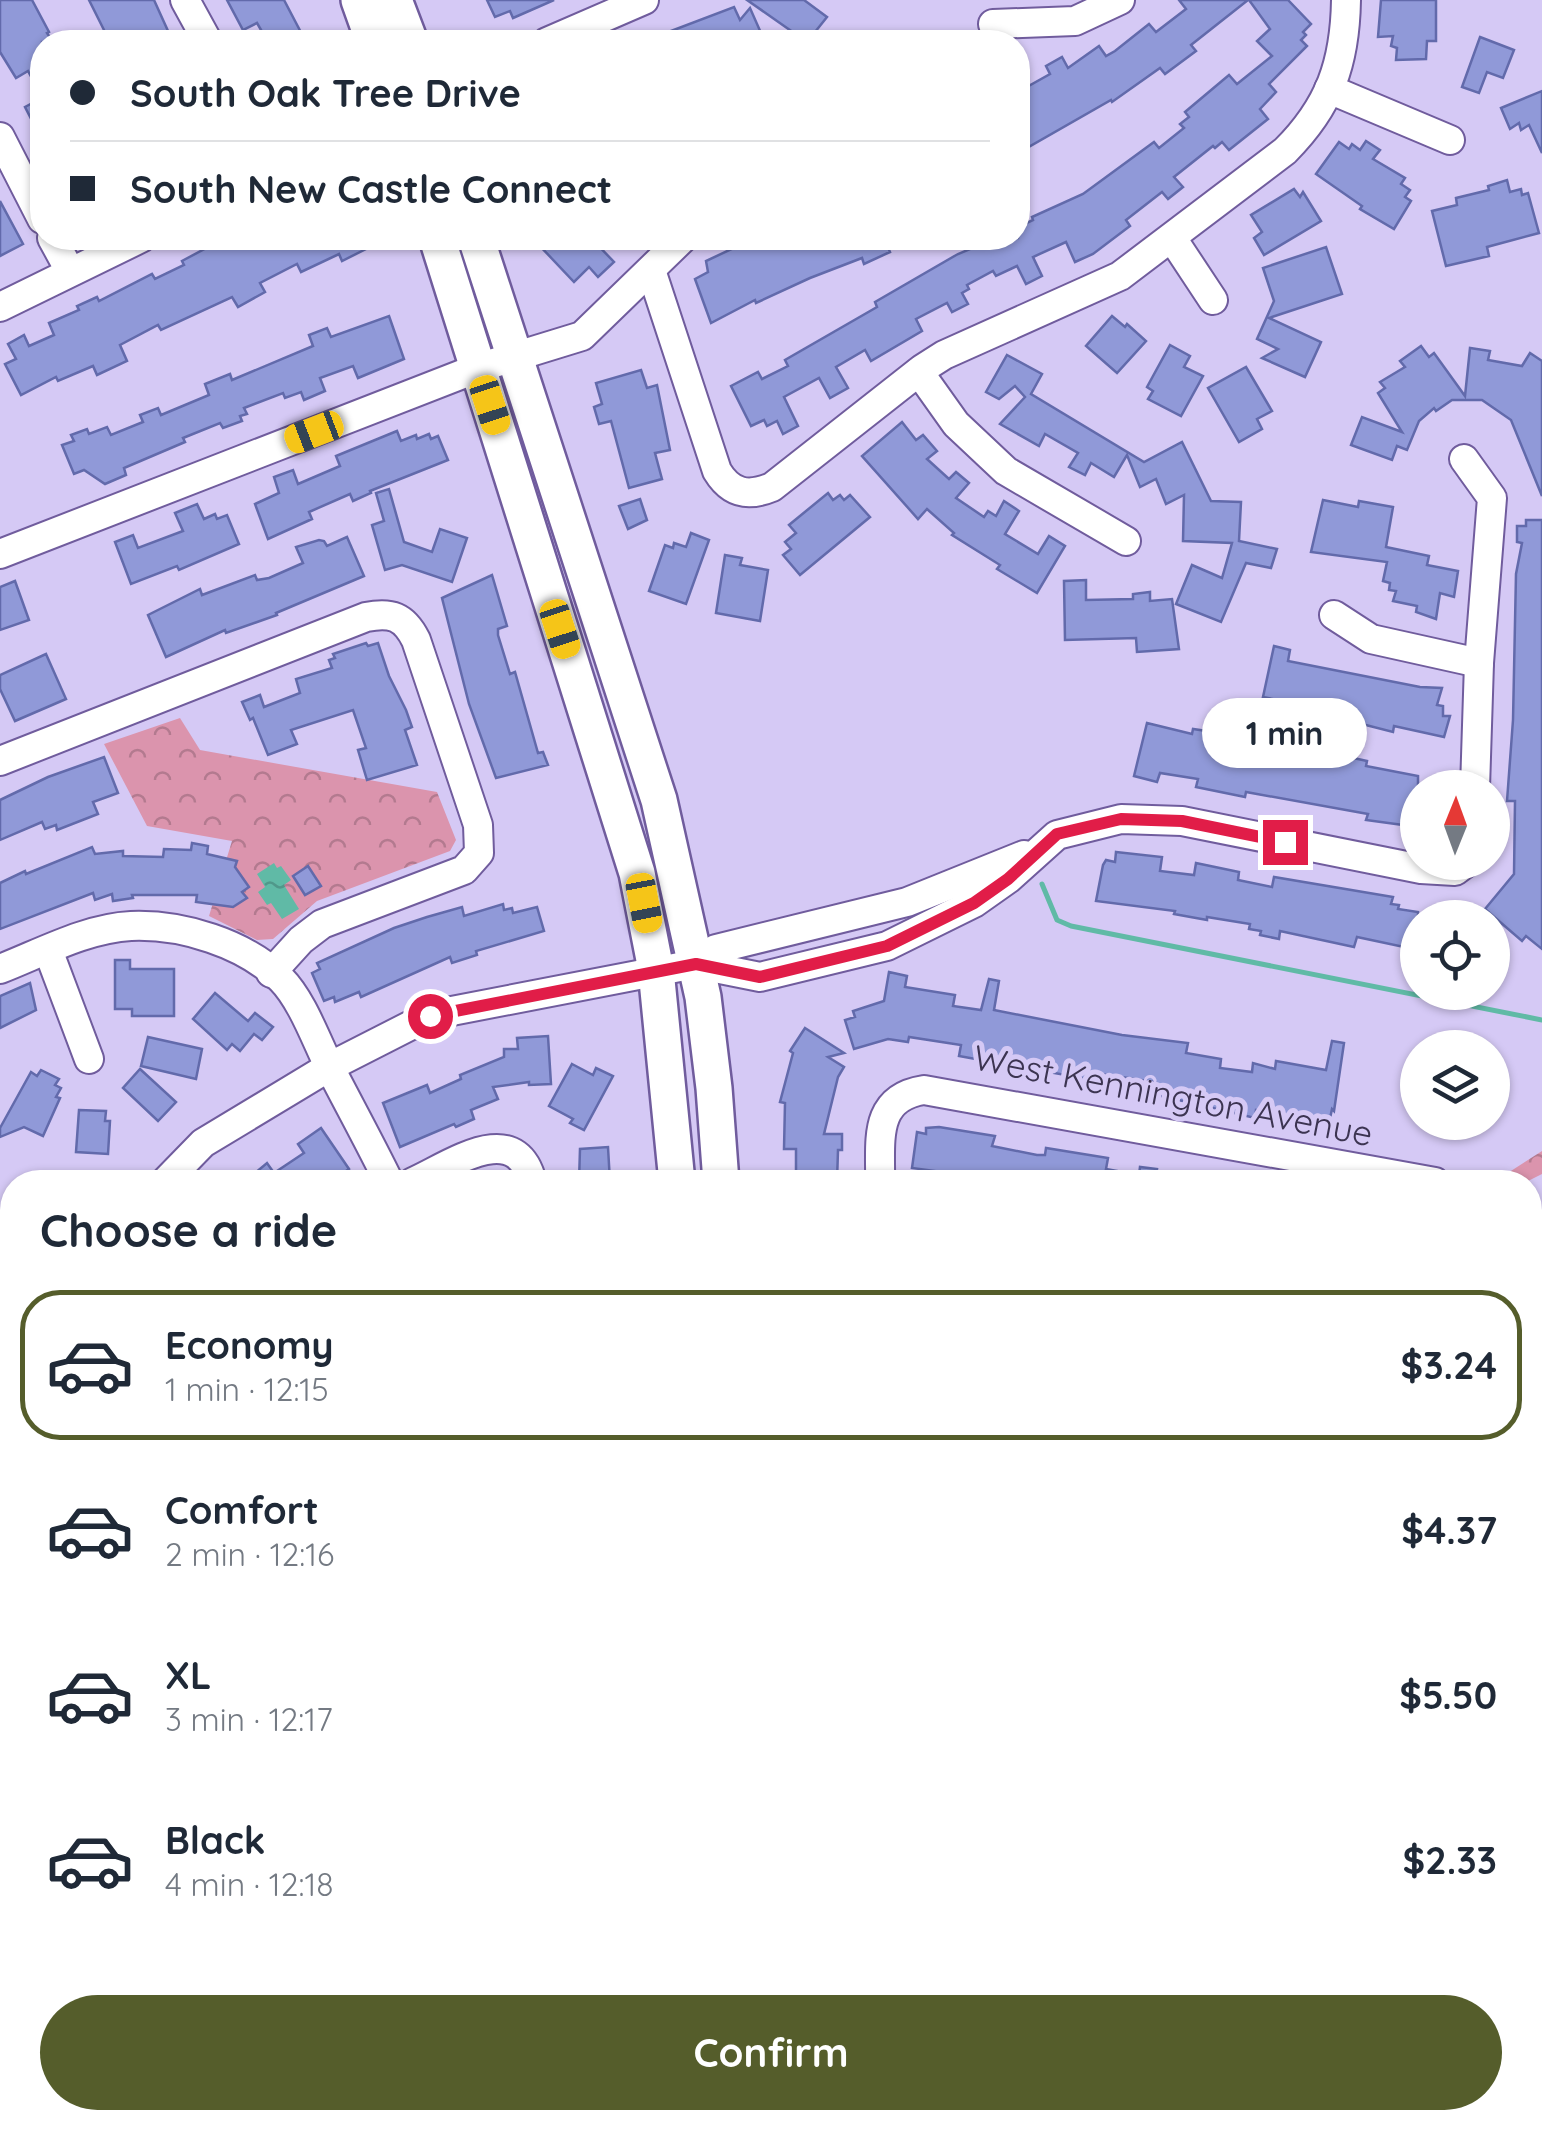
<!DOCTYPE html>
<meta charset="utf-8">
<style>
:root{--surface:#fff;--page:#f2f2f3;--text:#1f2937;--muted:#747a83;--line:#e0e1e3;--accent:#555d2b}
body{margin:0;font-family:Quicksand,sans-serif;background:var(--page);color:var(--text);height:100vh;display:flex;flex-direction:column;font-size:38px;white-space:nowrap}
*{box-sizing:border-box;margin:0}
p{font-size:32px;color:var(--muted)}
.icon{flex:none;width:55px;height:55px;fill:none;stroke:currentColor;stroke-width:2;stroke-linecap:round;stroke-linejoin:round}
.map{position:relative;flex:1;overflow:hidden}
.panel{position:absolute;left:0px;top:1170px;width:1542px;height:960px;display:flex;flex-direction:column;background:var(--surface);border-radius:40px 40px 0 0;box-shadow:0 2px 8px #0004}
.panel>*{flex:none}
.hud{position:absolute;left:30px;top:30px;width:1000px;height:220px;border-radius:40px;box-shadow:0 2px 8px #0004;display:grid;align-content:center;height:220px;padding:0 40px;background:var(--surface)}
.needle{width:65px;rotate:1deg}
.buttons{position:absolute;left:1400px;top:770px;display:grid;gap:20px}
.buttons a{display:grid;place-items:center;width:110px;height:110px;border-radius:50%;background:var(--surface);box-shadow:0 2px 8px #0004;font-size:50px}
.end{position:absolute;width:45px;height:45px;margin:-22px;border:12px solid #e11d48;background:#fff;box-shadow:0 0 0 5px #fff}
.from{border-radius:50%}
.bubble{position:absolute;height:70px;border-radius:35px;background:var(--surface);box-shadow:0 2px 8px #0004;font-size:32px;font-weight:700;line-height:70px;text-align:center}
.car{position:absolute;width:30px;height:60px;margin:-30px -15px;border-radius:12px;box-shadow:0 0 8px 2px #0007;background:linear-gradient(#f5c518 24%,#345 0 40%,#f5c518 0 76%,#345 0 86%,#f5c518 0)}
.hud b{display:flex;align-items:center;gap:35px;height:95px;font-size:38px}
.hud b+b{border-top:2px solid var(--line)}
.hud i{width:25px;height:25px;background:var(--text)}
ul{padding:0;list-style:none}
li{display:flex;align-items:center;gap:30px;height:150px;margin:0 20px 15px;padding:0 20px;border:5px solid transparent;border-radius:40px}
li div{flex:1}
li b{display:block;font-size:38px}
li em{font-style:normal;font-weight:700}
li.active{border-color:var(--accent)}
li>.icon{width:90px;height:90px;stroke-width:1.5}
h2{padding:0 40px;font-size:45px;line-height:120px}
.button{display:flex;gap:20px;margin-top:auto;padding:20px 40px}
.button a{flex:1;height:115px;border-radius:60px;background:var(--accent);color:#fff;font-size:40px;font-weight:700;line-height:115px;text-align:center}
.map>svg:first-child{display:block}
</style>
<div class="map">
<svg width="1542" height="2130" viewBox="0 0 1542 2130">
<defs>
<pattern id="park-crowns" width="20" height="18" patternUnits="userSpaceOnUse" patternTransform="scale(2.5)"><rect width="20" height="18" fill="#db94ad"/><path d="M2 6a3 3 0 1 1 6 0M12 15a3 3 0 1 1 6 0" fill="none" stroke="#b37a8f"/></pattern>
<pattern id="water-ripples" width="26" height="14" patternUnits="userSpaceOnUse" patternTransform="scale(2.5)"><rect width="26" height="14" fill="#60baa6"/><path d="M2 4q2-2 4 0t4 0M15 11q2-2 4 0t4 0" fill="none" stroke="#50988a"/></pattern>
</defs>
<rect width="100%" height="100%" fill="#d5c9f5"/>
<g fill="url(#park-crowns)">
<path d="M180,718L200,750L437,792L456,840L450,851L317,901L273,939L257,940L209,916L232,841L147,826L104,744Z"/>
<path d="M1542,1151V1174L1526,1182H1502L1500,1178Z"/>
<path d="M0,1645L12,1649V2055L0,2054Z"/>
</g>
<path fill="url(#water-ripples)" d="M274,863L277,868L281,866L291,880L284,885L299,909L282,919L271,903L267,905L258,892L265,887L257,874Z"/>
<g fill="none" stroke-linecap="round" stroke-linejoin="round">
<g stroke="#60baa6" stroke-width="5">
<path d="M1042,884L1057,920L1071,926L1542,1020"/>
<path d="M1530,1646H1542"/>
<path d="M1530,2020L1542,2009"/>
</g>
</g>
<g fill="#9099d8" stroke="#626aab" stroke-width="2.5">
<path d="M0,0H32L49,32L47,33L53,42H42V97L28,71L16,78L0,52Z"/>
<path d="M89,0H154L173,42H110Z"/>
<path d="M227,0H284L306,42H268L257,23L243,30Z"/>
<path d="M487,0H554L513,18L510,11L495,17Z"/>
<path d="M747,0H804L827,17L807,42Z"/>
<path d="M1179,0H1248L1191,45L1196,51L1165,74L1160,68L1112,102L1111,100L1018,153V92L1050,74L1046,66L1062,57L1068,68L1099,46L1106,56L1115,51L1149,24L1156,32L1186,9Z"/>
<path d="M1249,0H1288L1311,24L1303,32L1306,35L1301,40L1307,46L1269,84L1276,92L1260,109L1268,119L1229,150L1222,142L1215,148L1213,146L1174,177L1183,187L1168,199L1162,192L1126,220L1130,226L1093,254L1075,262L1066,242L1033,257L1042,276L1026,284L1017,266L996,276L993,271L967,285L969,289L962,293L968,304L952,312L947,303L916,319L922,331L871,361L865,350L836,367L848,388L830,398L819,378L784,397L798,426L783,434L777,421L767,426L764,420L751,426L731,386L758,372L762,379L788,366L785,360L877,307L875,302L958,254L996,238H1018V227L1033,220L1032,217L1083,194L1154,142L1159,148L1184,128L1180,124L1189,117L1185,112L1229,75L1237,84L1272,56L1257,41L1270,29Z"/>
<path d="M1381,0H1436V41H1427L1426,59L1396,60L1397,48L1391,46L1393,36L1378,37Z"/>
<path d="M734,7L740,20L750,8L765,42H642Z"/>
<path d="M1480,37L1514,50L1503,78L1487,72L1479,93L1462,87Z"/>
<path d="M1542,91V153L1529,125L1521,130L1519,123L1510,129L1501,108Z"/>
<path d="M42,98V140L25,107Z"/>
<path d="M1366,141L1380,150L1373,159L1405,178L1401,184L1410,190L1405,197L1411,201L1394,229L1360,209L1362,206L1316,174L1339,142L1349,149L1352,144L1360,150Z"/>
<path d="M1507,180L1510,192L1521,189L1522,195L1528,193L1539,233L1487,247L1489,256L1446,266L1432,211L1457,205L1456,198L1489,190L1488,186Z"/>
<path d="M1294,189L1300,197L1303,192L1321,221L1264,255L1254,238L1262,232L1251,215Z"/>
<path d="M0,201L23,244L0,256Z"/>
<path d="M225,238H388L342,261L339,254L301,272L297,264L260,283L265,292L238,307L232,297L161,330L158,325L120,345L127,361L97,375L93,366L58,381L56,377L21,395L5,364L16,359L8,344L24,335L29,346L54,335L49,323L79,310L77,306L97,297L99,301L152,274L155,279L184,265L182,261Z"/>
<path d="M547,238H591L614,262L598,277L589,267L574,282L539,245Z"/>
<path d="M755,238H884L890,252L864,264L862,258L810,278L756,303L755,300L711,323L695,279L708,272L706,261Z"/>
<path d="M1326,247L1342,294L1269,318L1321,342L1305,377L1262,358L1278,349L1257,339L1274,301L1263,268Z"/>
<path d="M389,316L404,359L358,378L353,366L320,378L325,391L304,400L301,392L285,398L283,393L244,408L247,414L240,416L242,421L223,428L220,423L183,438L185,442L124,468L126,475L105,484L84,470L74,474L62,445L74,441L71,435L87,429L89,434L107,427L111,435L143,422L140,415L158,408L161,415L209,395L205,384L230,374L232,380L313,346L309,335L327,328L331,337Z"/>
<path d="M1112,316L1125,327L1127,324L1146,341L1117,373L1086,346Z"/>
<path d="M1170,345L1190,356L1184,367L1203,376L1181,416L1148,399L1153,391L1147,387Z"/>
<path d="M1421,346L1429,357L1434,353L1465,396L1470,348L1490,351L1488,360L1522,366L1530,353L1542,361V496L1511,420L1482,400H1452L1436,411L1434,408L1419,421L1407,450L1397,446L1392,460L1351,445L1362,417L1402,432L1378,393L1385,388L1380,382L1405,367L1400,361Z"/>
<path d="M1007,355L1042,374L1031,394L1144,462L1182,442L1211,501L1241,502L1239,541L1277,549L1271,568L1246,563L1221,622L1176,604L1192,565L1222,578L1232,543L1183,541L1184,495L1166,504L1156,479L1140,487L1127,455L1114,477L1091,463L1085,475L1069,467L1078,453L1045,434L1039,446L1000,424L1025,397L1015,386L999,399L986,392Z"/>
<path d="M1246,367L1272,411L1257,419L1262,429L1239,442L1208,388Z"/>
<path d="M641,370L647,388L657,385L670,450L655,453L662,479L629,488L611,421L599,424L594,407L602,404L596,383Z"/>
<path d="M902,422L916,440L923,435L937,451L927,459L949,479L956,472L969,483L956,498L984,517L988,511L996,516L1004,501L1019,511L1005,534L1038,554L1049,536L1065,546L1037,593L997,569L1000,565L952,535L954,533L927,509L918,519L862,456Z"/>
<path d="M397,431L401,441L416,435L417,439L429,434L431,439L438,436L448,460L370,491L371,493L353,501L350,494L309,512L312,519L268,539L255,504L279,493L274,477L293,470L298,484L340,466L336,456Z"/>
<path d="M389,489L404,542L432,552L440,529L467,538L452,582L402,565L385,570L372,525L384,521L376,493Z"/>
<path d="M828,493L833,500L840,495L844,500L850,495L870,517L800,575L783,555L791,549L785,542L796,533L789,525Z"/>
<path d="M640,499L647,520L628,529L619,506Z"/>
<path d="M1323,500L1358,507L1359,501L1393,507L1386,547L1429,556L1427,565L1458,571L1454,597L1440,593L1436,619L1416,612L1417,606L1393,601L1396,591L1389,590L1390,583L1383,581L1387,562L1311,552Z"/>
<path d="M197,504L204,519L215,514L217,519L227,515L239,544L179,570L177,566L131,584L115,542L133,535L138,548L183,531L175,513Z"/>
<path d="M1526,520H1542V949L1526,936L1522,941L1485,909L1514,874L1515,801H1507L1513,720L1516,574L1522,543L1517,542V526H1526Z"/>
<path d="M691,533L709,540L686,604L649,591L665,545L673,548L674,543L686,547Z"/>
<path d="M347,537L364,576L276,613L277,615L226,633L225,630L166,657L148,615L200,589L202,595L255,575L257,580L269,578L303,563L296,547L319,540L324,541L327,546Z"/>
<path d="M725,555L742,558L740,565L768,570L760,621L716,613Z"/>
<path d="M492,575L507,626L498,629V635L510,674L515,672L538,753L543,752L548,765L496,778L469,704L442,598Z"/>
<path d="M1086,580V600L1133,599V594L1150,592V601L1172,599L1179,649L1137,652L1136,638L1065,640L1064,581Z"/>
<path d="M15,581L29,620L0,630V587Z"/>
<path d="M366,643L368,646L378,643L389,676L406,710L412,727L405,730L417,765L367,780L358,750L366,748L353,710L291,730L297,744L268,755L253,718L250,720L242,702L260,695L264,707L300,693L296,679L332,668L329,660L335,658L333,654Z"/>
<path d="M1274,646L1290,650L1288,661L1420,687L1442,688L1437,705L1443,706V716H1450L1444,737L1394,726L1393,732L1362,724L1361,727L1298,718L1301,705L1263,697Z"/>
<path d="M46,654L66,699L15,721L0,689V675Z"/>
<path d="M1147,723L1192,734L1193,729L1240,736L1258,740L1257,743L1298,751L1299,748L1331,753L1367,761L1366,766L1418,776V827L1366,820L1368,814L1246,792L1245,797L1196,787L1198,779L1160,773L1157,782L1134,776Z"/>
<path d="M104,757L118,793L93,802L98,814L57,830L56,825L45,829L42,822L0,840V800L48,777Z"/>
<path d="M192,843L208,846L207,854L237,861L235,867L249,887L242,892L247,898L233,907L196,902L197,895H132L133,898L113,901L112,894L95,900L93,893L0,929V883L25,871L26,874L92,847L95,854L123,851V856L163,857L164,849L191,850Z"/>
<path d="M1116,852L1162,857L1160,871L1194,875L1196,863L1239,872L1238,880L1272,887L1274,877L1393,897L1391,904L1399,905L1398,909L1418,912V950L1357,937L1354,947L1280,931L1279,939L1260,935L1261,931L1249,929L1250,924L1207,917V920L1174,914L1175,911L1096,901L1103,865L1106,860L1115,862Z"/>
<path d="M308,866L321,886L305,895L293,876Z"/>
<path d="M503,904L504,910L512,908L513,913L537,907L544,931L476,951L477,955L452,963L450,957L361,997L359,992L335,1002L334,997L324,1001L312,973L320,969L317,963L394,928L427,917L462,907L464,916Z"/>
<path d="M115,960H130V969H174V1016H132V1009H115Z"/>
<path d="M889,972L907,976L905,987L955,995L953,1006L981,1010L989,979L999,981L994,1010L1122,1035L1188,1043L1186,1053L1221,1059L1220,1068L1252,1072L1253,1063L1275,1069L1276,1061L1326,1070L1332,1041L1344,1043L1334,1111L1332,1109L1329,1123L1256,1110L1255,1118L1153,1094L1155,1082L1094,1073V1080L981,1060L959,1056L961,1045L909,1037L908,1042L888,1039L854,1049L845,1020L855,1017L853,1011L884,1001Z"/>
<path d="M30,983L36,1010L0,1028V996Z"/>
<path d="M215,993L248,1021L255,1013L273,1027L262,1040L254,1034L240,1051L232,1044L227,1050L193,1019Z"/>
<path d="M805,1028L844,1053L828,1057L844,1067L838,1077L824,1134H842V1150H838L837,1182H804V1177H796V1149H784L785,1103L780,1102L793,1053L790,1051Z"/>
<path d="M548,1036L551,1084L529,1085V1082L493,1087L498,1099L471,1110L474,1119L456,1127L454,1124L400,1147L383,1103L427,1085L430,1093L461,1079L460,1075L504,1057V1049H518L517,1038Z"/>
<path d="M148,1037L202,1049L196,1079L141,1066Z"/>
<path d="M572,1064L593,1075L596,1068L613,1076L584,1130L570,1123L573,1119L549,1106Z"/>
<path d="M140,1069L176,1102L158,1121L123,1088Z"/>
<path d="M41,1070L59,1079L55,1085L61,1088L56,1097L60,1098L43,1136L24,1127L0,1137V1128L31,1072L37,1076Z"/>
<path d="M79,1110L106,1111L105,1121H110L108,1154L76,1152Z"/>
<path d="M939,1127L995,1136L992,1146L1037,1155H1045L1046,1148L1108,1158L1106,1169L1139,1175L1140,1167L1157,1169L1155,1182H1016L986,1177L985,1182H955L957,1174L912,1168L917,1132L926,1134V1128Z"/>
<path d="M321,1128L349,1169L329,1182H260L254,1174L267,1163L274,1173L304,1153L298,1144Z"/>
<path d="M608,1147L610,1182H579L580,1149Z"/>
</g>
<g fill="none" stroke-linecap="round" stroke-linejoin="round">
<defs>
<g id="minor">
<path d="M185,0L208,42"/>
<path d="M993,24L1075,21L1120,0"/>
<path d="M547,42L644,0"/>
<path d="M1329,89L1450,140"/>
<path d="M0,137L42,219"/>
<path d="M52,238L70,271"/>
<path d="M1172,238L1213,300"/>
<path d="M651,270L717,471C731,494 748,497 772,487L922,369L944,355L1120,276L1285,151C1330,106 1345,63 1346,0"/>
<path d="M0,307L141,238"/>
<path d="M919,372L956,424L1006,471L1126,541"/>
<path d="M1464,459L1492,498L1479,663L1475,788"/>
<path d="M0,554L478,368L582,336L683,238"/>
<path d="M1334,615L1371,639L1479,663"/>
<path d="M0,761L366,617C391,612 404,616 416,640L478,825L479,853L464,870L322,924L301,940L271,973"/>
<path d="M48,950L89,1059"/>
<path d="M695,964L716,949L907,902L1024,855"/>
<path d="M0,969C41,953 87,928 131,926C182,924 244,943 281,979C302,1000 316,1040 329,1066C349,1105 370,1143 389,1182"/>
<path d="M165,1182L203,1143L329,1067L431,1015L695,964L760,977L887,946L974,903L1008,879L1057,835L1121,819L1182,821L1421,869L1455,871L1467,862"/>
<path d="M413,1182C451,1165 516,1117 532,1182"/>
<path d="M880,1182C881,1142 872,1098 924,1090L1435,1182"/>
<path d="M0,1350L12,1337"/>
<path d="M0,1631L12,1635"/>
<path d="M0,2073L12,2074"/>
<path d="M1473,2118L1481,2130"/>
<path d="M524,2130V2118"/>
<path d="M863,2130L864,2118"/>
<path d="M1087,2130L1089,2118"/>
<path d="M1311,2130L1314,2118"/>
</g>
<g id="major">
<path d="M359,0L374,42"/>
<path d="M394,0L410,42"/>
<path d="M437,238L637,873L656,970L677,1182"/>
<path d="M476,238L659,800L703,997L714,1088L721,1182"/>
<path d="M665,2130V2118"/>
<path d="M709,2130V2118"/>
</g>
</defs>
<use href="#minor" stroke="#705c9d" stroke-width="32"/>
<use href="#major" stroke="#705c9d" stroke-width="40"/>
<use href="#minor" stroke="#fff" stroke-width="28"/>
<use href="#major" stroke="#fff" stroke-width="35"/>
</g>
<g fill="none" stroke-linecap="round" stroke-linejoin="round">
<path stroke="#e11d48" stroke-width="12" d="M430,1016L696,964L760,977L887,946L974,903L1008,879L1057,834L1121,819L1182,821L1285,842"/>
</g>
<g text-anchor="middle" stroke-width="10" stroke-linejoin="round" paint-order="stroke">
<g font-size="35" fill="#3c3451" stroke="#d5c9f5">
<text transform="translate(1173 1096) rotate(11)" y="12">West Kennington Avenue</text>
</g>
</g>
</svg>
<div class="buttons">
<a><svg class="needle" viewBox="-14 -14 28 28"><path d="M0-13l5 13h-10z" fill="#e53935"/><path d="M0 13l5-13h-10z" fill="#747a83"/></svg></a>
<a><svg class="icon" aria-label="locate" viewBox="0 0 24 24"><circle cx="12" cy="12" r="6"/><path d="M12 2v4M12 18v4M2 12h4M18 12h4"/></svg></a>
<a><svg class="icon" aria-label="layers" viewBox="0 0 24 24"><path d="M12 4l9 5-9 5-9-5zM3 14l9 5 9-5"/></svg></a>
</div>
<i class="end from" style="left:430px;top:1016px"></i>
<i class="end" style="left:1285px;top:842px"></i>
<div class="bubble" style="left:1202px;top:698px;width:165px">1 min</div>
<i class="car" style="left:490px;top:405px;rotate:162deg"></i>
<i class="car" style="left:314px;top:432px;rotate:249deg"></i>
<i class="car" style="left:560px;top:629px;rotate:162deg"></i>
<i class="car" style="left:644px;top:903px;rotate:169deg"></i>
<div class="hud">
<b><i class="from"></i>South Oak Tree Drive</b>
<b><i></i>South New Castle Connect</b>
</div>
<section class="panel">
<h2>Choose a ride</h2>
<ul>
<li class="active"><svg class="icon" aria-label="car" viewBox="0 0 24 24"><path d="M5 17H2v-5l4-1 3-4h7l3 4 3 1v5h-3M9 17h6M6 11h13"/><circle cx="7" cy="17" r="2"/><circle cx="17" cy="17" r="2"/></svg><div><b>Economy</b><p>1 min · 12:15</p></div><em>$3.24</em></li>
<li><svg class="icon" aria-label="car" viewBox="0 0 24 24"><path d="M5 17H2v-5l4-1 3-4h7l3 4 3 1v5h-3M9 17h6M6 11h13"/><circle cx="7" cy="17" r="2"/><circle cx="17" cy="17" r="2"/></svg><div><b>Comfort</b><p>2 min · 12:16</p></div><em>$4.37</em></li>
<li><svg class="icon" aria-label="car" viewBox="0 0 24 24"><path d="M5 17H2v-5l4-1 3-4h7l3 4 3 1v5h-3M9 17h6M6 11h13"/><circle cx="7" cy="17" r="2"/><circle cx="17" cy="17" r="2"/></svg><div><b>XL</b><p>3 min · 12:17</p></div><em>$5.50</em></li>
<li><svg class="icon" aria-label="car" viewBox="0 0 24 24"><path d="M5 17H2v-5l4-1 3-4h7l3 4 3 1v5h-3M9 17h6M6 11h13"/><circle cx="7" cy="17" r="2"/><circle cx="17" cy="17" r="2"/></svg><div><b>Black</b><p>4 min · 12:18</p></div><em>$2.33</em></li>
</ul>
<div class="button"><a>Confirm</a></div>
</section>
</div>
